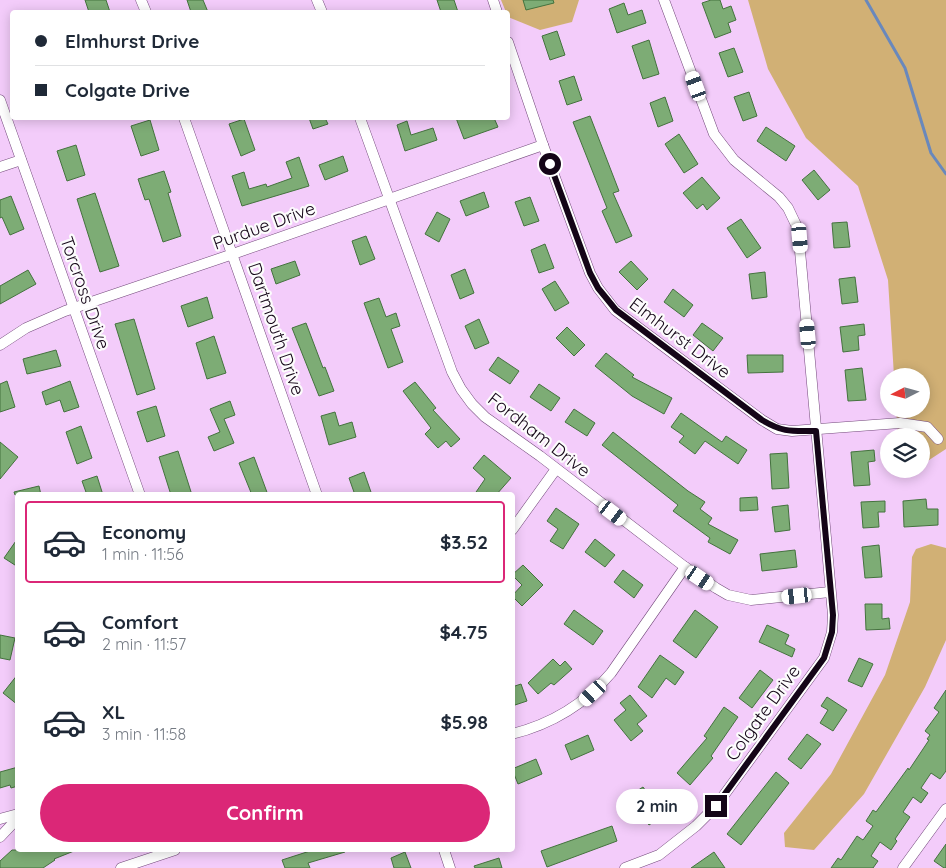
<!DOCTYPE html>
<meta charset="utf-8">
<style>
:root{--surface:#fff;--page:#f2f2f3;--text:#1f2937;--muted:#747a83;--line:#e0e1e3;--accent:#db2777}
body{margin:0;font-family:Quicksand,sans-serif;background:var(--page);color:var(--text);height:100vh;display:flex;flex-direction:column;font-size:19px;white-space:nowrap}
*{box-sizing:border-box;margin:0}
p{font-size:16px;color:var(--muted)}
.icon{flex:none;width:28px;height:28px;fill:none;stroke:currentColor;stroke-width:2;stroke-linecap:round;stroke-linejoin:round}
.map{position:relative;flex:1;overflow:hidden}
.panel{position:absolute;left:15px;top:492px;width:500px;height:360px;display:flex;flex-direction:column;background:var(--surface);border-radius:5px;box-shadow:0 2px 12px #0003}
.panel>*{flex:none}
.top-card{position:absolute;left:10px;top:10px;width:500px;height:110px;border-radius:5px;box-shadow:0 2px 12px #0003;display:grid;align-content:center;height:110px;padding:0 25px;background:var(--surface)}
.needle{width:32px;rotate:264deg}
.buttons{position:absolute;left:880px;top:368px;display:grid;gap:10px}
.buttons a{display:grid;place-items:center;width:50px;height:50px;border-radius:50%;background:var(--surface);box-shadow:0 2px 12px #0003;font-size:25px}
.end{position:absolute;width:22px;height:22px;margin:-11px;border:6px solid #140517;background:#fff;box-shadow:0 0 0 2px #fff}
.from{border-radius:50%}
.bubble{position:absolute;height:35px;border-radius:18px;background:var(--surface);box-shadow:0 2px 12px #0003;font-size:16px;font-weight:700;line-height:35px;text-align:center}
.car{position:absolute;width:15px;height:30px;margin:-15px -8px;border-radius:6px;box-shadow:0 0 4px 1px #0007;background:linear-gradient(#fff 24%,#345 0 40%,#fff 0 76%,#345 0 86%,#fff 0)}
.top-card b{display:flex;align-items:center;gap:18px;height:48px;font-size:19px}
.top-card b+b{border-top:1px solid var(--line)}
.top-card i{width:12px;height:12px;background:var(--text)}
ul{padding:9px 0 0;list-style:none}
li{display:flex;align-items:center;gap:15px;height:82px;margin:0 10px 8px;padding:0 15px;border:2px solid transparent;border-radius:5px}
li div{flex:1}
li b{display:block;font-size:19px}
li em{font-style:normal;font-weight:700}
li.active{border-color:var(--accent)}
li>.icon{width:45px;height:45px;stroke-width:1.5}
.primary-button{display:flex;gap:10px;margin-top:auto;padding:10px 25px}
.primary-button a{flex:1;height:58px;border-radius:30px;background:var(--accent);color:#fff;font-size:20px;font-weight:700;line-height:58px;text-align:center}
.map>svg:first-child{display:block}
</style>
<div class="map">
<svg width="946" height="868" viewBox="0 0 946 868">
<rect width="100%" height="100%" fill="#f3ccfa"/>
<g fill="#d1b075">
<path d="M501,0H579L572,22L540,30L508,17V12H506Z"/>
<path d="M748,0H946V449L926,462L921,461V436H898L896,409H921V376H894L888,280L858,186L806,138L768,69Z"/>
<path d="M931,544L946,548V640L925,687L864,794L814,850L785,847L784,833L831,774L885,675L910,602L912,557L916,549Z"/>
</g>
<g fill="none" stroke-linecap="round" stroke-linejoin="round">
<path stroke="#6988bc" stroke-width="3" d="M866,0L905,68L931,153L946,174"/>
</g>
<g fill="#7dac75" stroke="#44723e">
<path d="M85,0H106L110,12H89Z"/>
<path d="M187,0H203L208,12H191Z"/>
<path d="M437,0H454L458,12H441Z"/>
<path d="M523,0H553L554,3L526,10Z"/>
<path d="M711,0H720L723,9L731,6L736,20L728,23L731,32L715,38L702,3Z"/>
<path d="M624,3L628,15L642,10L646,23L617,33L609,9Z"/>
<path d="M557,31L565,55L550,60L542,36Z"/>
<path d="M649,40L659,74L643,79L632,46Z"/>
<path d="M734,48L743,72L728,77L719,53Z"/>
<path d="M574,76L582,100L567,105L559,81Z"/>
<path d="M749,92L757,116L743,121L734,97Z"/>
<path d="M665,97L673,121L658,127L650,103Z"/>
<path d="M590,116L619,191L613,193L632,236L616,243L602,211L607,208L573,122Z"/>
<path d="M309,118H325L328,124L313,129Z"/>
<path d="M456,118H494L498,127L464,139Z"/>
<path d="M244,119L255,150L241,156L229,124Z"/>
<path d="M150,120L159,150L141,156L131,126Z"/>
<path d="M407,121L411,135L433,128L437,140L405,151L397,125Z"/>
<path d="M766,127L795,146L786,161L757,141Z"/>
<path d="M679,134L698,164L684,173L665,144Z"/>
<path d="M76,145L85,175L67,181L57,151Z"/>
<path d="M343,156L348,171L325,180L319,165Z"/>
<path d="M299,157L309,186L242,206L232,176L244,172L249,189L266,184L267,187L292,178L286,162Z"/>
<path d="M814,170L830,190L818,200L802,180Z"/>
<path d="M164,171L171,192L168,193L181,236L163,242L149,199L145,200L138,179Z"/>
<path d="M702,177L720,198L707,210L703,204L697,209L683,193Z"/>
<path d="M484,192L489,207L466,216L460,201Z"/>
<path d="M95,193L119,266L100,272L77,199Z"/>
<path d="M11,196L24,229L10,235L2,217L0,218V200Z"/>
<path d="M530,197L539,221L524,226L515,202Z"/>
<path d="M437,212L450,219L439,242L425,234Z"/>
<path d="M741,219L761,248L747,258L727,228Z"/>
<path d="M847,222L850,247L834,248L832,223Z"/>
<path d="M366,236L375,259L360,265L352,241Z"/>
<path d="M545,244L554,268L539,273L531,250Z"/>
<path d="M295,261L300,275L276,284L271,269Z"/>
<path d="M631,261L648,279L637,290L619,272Z"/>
<path d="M465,269L474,293L460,299L451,275Z"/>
<path d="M28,270L36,284L0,304V286Z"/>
<path d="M765,272L767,297L752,299L749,274Z"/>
<path d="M855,277L858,302L842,304L839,279Z"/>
<path d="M555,281L569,303L555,311L542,289Z"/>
<path d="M673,289L693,305L684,317L664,302Z"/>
<path d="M207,297L213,318L188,327L181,306Z"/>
<path d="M379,298L386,317L396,313L400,326L391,329L403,362L388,368L364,303Z"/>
<path d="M134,319L155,389L137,395L115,324Z"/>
<path d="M479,319L489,343L475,349L465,326Z"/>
<path d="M306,323L323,368L325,367L334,391L319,396L292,328Z"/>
<path d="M702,323L723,338L713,351L693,335Z"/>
<path d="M864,324L865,335L858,336L859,350L843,352L840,327Z"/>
<path d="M567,327L585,345L574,356L556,338Z"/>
<path d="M214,336L226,373L207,379L196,343Z"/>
<path d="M56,350L61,366L27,374L23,359Z"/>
<path d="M606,353L634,375L632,377L672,398L664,414L632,396L595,366Z"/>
<path d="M747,355H783V372L748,373Z"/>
<path d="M498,357L519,371L510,384L489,370Z"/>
<path d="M862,368L866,400L848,401L845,370Z"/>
<path d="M7,381L15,407L0,412V384Z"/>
<path d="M70,381L79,407L64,412L60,400L46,405L42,392Z"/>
<path d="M415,382L436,408L433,410L460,439L451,447L446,441L438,448L425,434L431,428L403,391Z"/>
<path d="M539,384L560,398L551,411L530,397Z"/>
<path d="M230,401L235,415L224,419L234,443L214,451L208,437L220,432L210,409Z"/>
<path d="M156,406L165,436L147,442L137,412Z"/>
<path d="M574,409L595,423L587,436L565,422Z"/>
<path d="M335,412L339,426L352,422L356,437L329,445L321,416Z"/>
<path d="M681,413L722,442L726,436L747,450L738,464L705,441L695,454L679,442L684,436L671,427Z"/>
<path d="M81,426L92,458L77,464L66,432Z"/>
<path d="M613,432L688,491L705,502L700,509L712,518L708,524L738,540L730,554L708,542L710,538L673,511L678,505L602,445Z"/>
<path d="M0,442L18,457L0,479Z"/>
<path d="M874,450L875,461L868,462L870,485L854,486L851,452Z"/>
<path d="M178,451L192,495H171L159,457Z"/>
<path d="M787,453L789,488L772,489L770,454Z"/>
<path d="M484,455L511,478L496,495H474L485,479L473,468Z"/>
<path d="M254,457L268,495H252L239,463Z"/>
<path d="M364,472L372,495H355L349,478Z"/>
<path d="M97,476L103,495H87L82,481Z"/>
<path d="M39,486L41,495H15L14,492Z"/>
<path d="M757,497L758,510L740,511V498Z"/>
<path d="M926,499L927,509H938V525L904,527L903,501Z"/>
<path d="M885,501V512H878L879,527L863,528L861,502Z"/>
<path d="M788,505L790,530L775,532L772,507Z"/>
<path d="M556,508L579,524L563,549L550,541L558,529L547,521Z"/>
<path d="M18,538V567L4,558Z"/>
<path d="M595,539L615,555L605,567L585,552Z"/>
<path d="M879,545L882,577L865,578L862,547Z"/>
<path d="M795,550L797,567L762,571L760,554Z"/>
<path d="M523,565L543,585L522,606L512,596L522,585L512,575Z"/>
<path d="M623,570L643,585L634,598L614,582Z"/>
<path d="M865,604H882V619L889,618L890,629L866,630Z"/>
<path d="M574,610L603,631L593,645L564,624Z"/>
<path d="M695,610L718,627L696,658L673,641Z"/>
<path d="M767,625L789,635L785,644L795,649L792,657L759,642Z"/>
<path d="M0,635L15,638L10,660L0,658Z"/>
<path d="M660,655L684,672L675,685L666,678L652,698L638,687Z"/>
<path d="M859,658L873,664L862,687L848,681Z"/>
<path d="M553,659L560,666L565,661L572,669L554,685L551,683L538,694L528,683Z"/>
<path d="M760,670L773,680L752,708L739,698Z"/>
<path d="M18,674V705L3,693Z"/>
<path d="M521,684L527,701L512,706V687Z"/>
<path d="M946,690V771L940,779L931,773L921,788L928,793L921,803L913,797L903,812L910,817L895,839L897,841L891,850L880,842L871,856L878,861L873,868H831L838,858L841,860L857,836L863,840L873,826L866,821L873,810L876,812L908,768L909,770L929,740L927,739L930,735L925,731L939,712L934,708Z"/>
<path d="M630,695L647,716L637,724L643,731L631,741L614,720L626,710L620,703Z"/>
<path d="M827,697L847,710L833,731L820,723L828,710L821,706Z"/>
<path d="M724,707L738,717L711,756L713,758L690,785L677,773L707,738L704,736Z"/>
<path d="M807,734L821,744L801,769L788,759Z"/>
<path d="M588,735L594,750L571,760L565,745Z"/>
<path d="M536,759L542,774L518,784L512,769Z"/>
<path d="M18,767V786L11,788L10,785L0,788V772Z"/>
<path d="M776,772L789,783L741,845L727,834Z"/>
<path d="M643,787L663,815L649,825L629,796Z"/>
<path d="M612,826L617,841L547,867L541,851Z"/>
<path d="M946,844V868H944L934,861Z"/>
<path d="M12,850H74V851L54,859L55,860L43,868H0V861Z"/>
<path d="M313,850H345V852L308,863L310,868H285L282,860Z"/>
<path d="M405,852L411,868H394L391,858Z"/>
<path d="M714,852L725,868H691Z"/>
<path d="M499,858L502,868H475L474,866Z"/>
</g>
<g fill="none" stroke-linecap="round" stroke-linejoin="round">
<defs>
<g id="street">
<path d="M141,0L146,12"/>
<path d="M317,0L322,12"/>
<path d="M493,0L497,12"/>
<path d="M508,42L543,145L590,273L598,288L615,310L762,420L777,429L792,431L900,423L927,427L938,439"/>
<path d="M0,100L140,495"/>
<path d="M184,118L317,495"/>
<path d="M360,118L452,372L461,389L472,404L485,417L540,456L685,567L716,588L728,595L751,600L830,592"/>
<path d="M0,167L21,160"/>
<path d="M0,345L26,328L65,311L233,254L543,145"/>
<path d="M512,530L556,469"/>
<path d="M512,734C552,724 584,705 611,673L685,567"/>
<path d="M0,819L18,814"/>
<path d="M0,837L18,818"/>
<path d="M444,850L450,868"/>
<path d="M121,868L175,850"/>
<path d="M625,868L659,855L696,826L716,806L824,658L832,632L833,615L798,229L788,208L779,197L734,160L714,134L664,0"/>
<path d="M903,868L946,809"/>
</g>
</defs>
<use href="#street" stroke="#73497b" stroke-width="11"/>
<use href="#street" stroke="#fff" stroke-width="10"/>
</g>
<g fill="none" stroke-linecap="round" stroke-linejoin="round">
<path stroke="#140517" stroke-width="6" d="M550,164L590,273L598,288L616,310L762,420C784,433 792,431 816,431L833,615L832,632L824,658L716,806"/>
</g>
<g text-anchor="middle" stroke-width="4.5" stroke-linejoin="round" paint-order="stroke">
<g font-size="18" fill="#140517" stroke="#fcfcfc">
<text transform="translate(264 226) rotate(-20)" y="6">Purdue Drive</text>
<text transform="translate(85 293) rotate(71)" y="6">Torcross Drive</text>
<text transform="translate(276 329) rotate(71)" y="6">Dartmouth Drive</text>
<text transform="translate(680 338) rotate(37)" y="6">Elmhurst Drive</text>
<text transform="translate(539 435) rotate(38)" y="6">Fordham Drive</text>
<text transform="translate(763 713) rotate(-54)" y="6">Colgate Drive</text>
</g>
</g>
</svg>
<div class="buttons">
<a><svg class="needle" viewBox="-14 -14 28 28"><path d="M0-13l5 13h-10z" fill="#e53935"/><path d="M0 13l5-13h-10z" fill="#747a83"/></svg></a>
<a><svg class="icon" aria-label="layers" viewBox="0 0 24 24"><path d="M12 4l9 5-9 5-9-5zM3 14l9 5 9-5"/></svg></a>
</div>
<i class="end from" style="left:550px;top:164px"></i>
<i class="end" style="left:716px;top:806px"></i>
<div class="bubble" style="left:616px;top:789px;width:82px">2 min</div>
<i class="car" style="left:696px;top:86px;rotate:340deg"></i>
<i class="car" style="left:800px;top:238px;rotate:175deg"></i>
<i class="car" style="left:808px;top:334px;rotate:355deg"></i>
<i class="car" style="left:613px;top:513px;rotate:127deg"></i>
<i class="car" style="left:700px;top:578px;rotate:124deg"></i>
<i class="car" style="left:797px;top:596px;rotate:264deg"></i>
<i class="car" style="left:593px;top:693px;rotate:227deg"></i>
<div class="top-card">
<b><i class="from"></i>Elmhurst Drive</b>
<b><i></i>Colgate Drive</b>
</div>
<section class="panel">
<ul>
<li class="active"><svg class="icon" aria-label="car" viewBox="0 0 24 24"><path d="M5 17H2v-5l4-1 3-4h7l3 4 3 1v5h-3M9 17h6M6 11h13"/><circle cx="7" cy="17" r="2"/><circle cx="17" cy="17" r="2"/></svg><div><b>Economy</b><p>1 min · 11:56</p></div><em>$3.52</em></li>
<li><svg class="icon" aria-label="car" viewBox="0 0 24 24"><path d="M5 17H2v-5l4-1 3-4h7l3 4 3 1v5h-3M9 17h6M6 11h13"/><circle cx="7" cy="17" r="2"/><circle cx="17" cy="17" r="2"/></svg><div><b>Comfort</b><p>2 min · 11:57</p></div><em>$4.75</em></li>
<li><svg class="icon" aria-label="car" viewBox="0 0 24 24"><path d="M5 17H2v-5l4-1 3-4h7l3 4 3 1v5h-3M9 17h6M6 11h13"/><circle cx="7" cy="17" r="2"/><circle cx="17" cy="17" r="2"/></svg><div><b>XL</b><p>3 min · 11:58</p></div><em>$5.98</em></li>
</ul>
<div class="primary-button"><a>Confirm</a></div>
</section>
</div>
